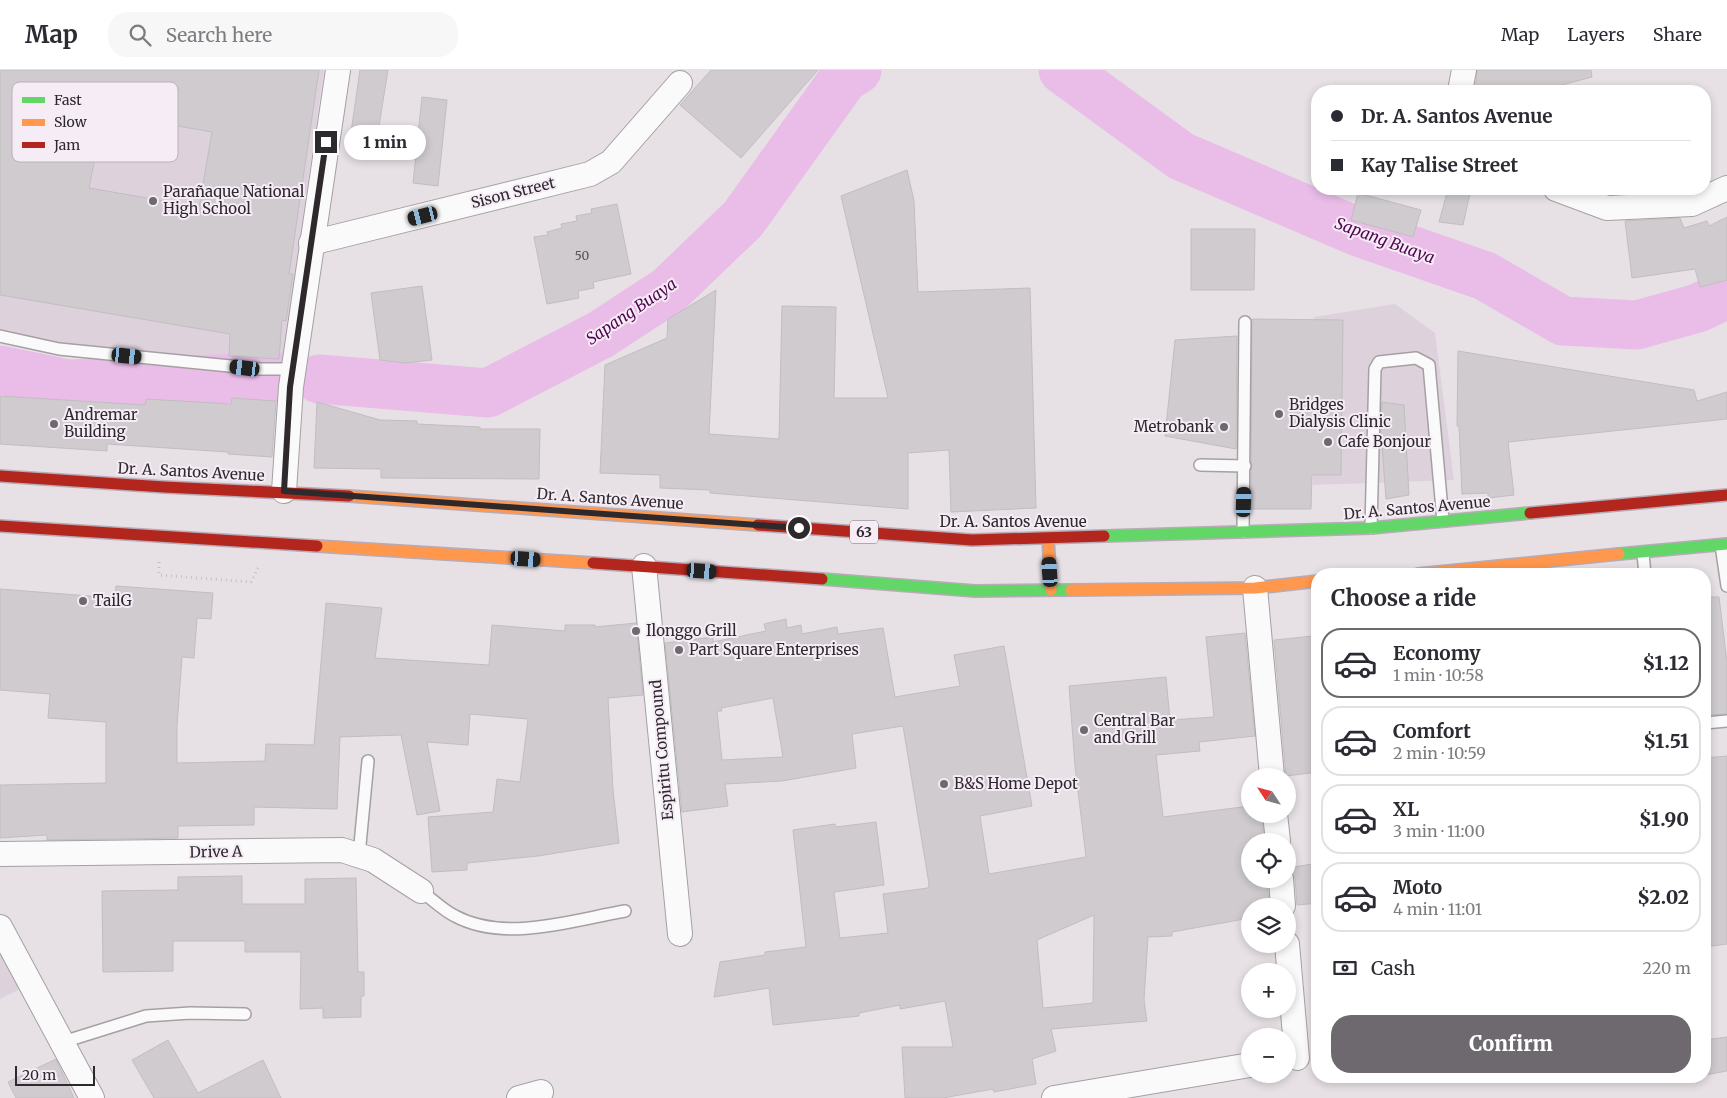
<!DOCTYPE html>
<meta charset="utf-8">
<style>
:root{--surface:#fff;--page:#f7f7f7;--text:#2b2b33;--muted:#7c7c81;--line:#e1e1e2;--accent:#6e696e}
body{margin:0;font-family:Merriweather,serif;background:var(--page);color:var(--text);height:100vh;display:flex;flex-direction:column;font-size:19px;white-space:nowrap}
*{box-sizing:border-box;margin:0}
p{font-size:16px;color:var(--muted)}
.icon{flex:none;width:28px;height:28px;fill:none;stroke:currentColor;stroke-width:2;stroke-linecap:round;stroke-linejoin:round}
.map{position:relative;flex:1;overflow:hidden}
.side{position:absolute;left:1311px;top:498px;width:400px;height:515px;display:flex;flex-direction:column;background:var(--surface);border-radius:20px;box-shadow:0 2px 8px #0003}
.side>*{flex:none}
.top-card{position:absolute;left:1311px;top:15px;width:400px;height:110px;border-radius:20px;box-shadow:0 2px 8px #0003;display:grid;align-content:center;height:110px;padding:0 20px;background:var(--surface)}
.needle{width:32px;rotate:306deg}
.fabs{position:absolute;left:1241px;top:698px;display:grid;gap:10px}
.fabs a{display:grid;place-items:center;width:55px;height:55px;border-radius:50%;background:var(--surface);box-shadow:0 2px 8px #0003;font-size:25px}
.scale{position:absolute;left:15px;bottom:12px;width:80px;box-sizing:border-box;padding-left:5px;border:2px solid #2d292d;border-top:0;font-size:14px;line-height:18px;white-space:nowrap;color:#2d292d;-webkit-text-stroke:4px #f6ecf6;paint-order:stroke}
.end{position:absolute;width:22px;height:22px;margin:-11px;border:6px solid #2d292d;background:#fff;box-shadow:0 0 0 2px #fff}
.from{border-radius:50%}
.bubble{position:absolute;height:35px;border-radius:18px;background:var(--surface);box-shadow:0 2px 8px #0003;font-size:16px;font-weight:800;line-height:35px;text-align:center}
.car{position:absolute;width:15px;height:30px;margin:-15px -8px;border-radius:6px;box-shadow:0 0 4px 1px #0007;background:linear-gradient(#222 24%,#8ab4d8 0 40%,#222 0 76%,#8ab4d8 0 86%,#222 0)}
.top-card b{display:flex;align-items:center;gap:18px;height:48px;font-size:19px}
.top-card b+b{border-top:1px solid var(--line)}
.top-card i{width:12px;height:12px;background:var(--text)}
ul{padding:0;list-style:none}
li{display:flex;align-items:center;gap:15px;height:70px;margin:0 10px 8px;padding:0 10px;border:2px solid var(--line);border-radius:20px}
li div{flex:1}
li b{display:block;font-size:19px}
li em{font-style:normal;font-weight:800}
li.current{border-color:var(--accent)}
li>.icon{width:45px;height:45px;stroke-width:1.5}
h2{padding:0 20px;font-size:22px;line-height:60px}
.pay{display:flex;align-items:center;gap:12px;height:55px;padding:0 20px;font-size:19px}
.pay p{margin-inline-start:auto}
.button{display:flex;gap:10px;margin-top:auto;padding:10px 20px}
.button a{flex:1;height:58px;border-radius:20px;background:var(--accent);color:#fff;font-size:20px;font-weight:800;line-height:58px;text-align:center}
header{display:flex;align-items:center;gap:30px;box-sizing:border-box;height:70px;padding:0 25px;background:var(--surface);border-bottom:1px solid var(--line)}
header strong{font-size:24px}
nav{display:flex;gap:28px;margin-inline-start:auto;font-size:18px}
.search{width:350px;height:45px;background:var(--page);display:flex;align-items:center;gap:12px;box-sizing:border-box;padding:0 18px;border-radius:20px;color:var(--muted);font-size:19px}
.map>svg:first-child{display:block}
</style>
<header>
<strong>Map</strong>
<div class="search"><svg class="icon" aria-label="search" viewBox="0 0 24 24"><circle cx="10" cy="10" r="6"/><path d="M15 15l6 6"/></svg>Search here</div>
<nav><a>Map</a><a>Layers</a><a>Share</a></nav>
</header>
<div class="map">
<svg width="1727" height="1028" viewBox="0 0 1727 1028">
<rect width="100%" height="100%" fill="#e7e1e6"/>
<g fill="#ddd2dc">
<path d="M0,0H324L282,295L90,279L0,262Z"/>
<path d="M1395,234L1435,263L1454,410L1313,415L1314,247Z"/>
<path d="M0,882L20,919L0,929Z"/>
</g>
<g fill="none" stroke-linecap="round" stroke-linejoin="round">
<g stroke="#eabde8" stroke-width="49">
<path d="M1063,0L1181,86L1356,161L1485,206L1563,251L1637,255L1698,238L1727,224"/>
<path d="M0,300L68,314L279,307"/>
<path d="M319,309L488,323L600,265L669,220L743,149L844,8L857,0"/>
</g>
</g>
<g fill="#cfcbcf" stroke="#c2bdc1" fill-rule="evenodd">
<path d="M0,0H319L289,204H293L286,251L282,250L279,289L229,286L230,264L0,225ZM104,43L212,62L199,137L89,118Z"/>
<path d="M360,0H388L374,87L348,83Z"/>
<path d="M711,0H818L741,88L680,35Z"/>
<path d="M1477,0H1591L1592,7L1539,21H1475Z"/>
<path d="M422,27L447,30L438,116L413,113Z"/>
<path d="M907,100L914,131L918,222L1030,218L1036,438L951,442L949,380L908,383V439L710,423V420L660,418V405L600,403L605,295L667,268L668,249L716,220L709,364L779,369L782,236L836,237L834,328H888L841,126Z"/>
<path d="M1448,119H1471L1463,155L1439,152Z"/>
<path d="M1621,119H1679V121L1622,124Z"/>
<path d="M1358,123L1421,140L1413,167L1351,150Z"/>
<path d="M617,134L631,204L593,212L594,218L578,221L579,228L547,234L534,167L548,165L547,162L562,158L561,154L577,151L576,146L592,143L591,139Z"/>
<path d="M1727,147V210L1700,217L1695,199L1632,208L1625,151L1680,148L1684,158L1707,151L1709,156Z"/>
<path d="M1191,159H1255L1254,220H1191Z"/>
<path d="M422,216L432,290L405,293L380,290L371,223Z"/>
<path d="M1252,249L1343,250L1341,405H1312L1311,439H1251Z"/>
<path d="M1237,266L1236,379L1165,366L1175,270Z"/>
<path d="M1458,281L1694,320L1697,331L1727,322V349L1508,372L1514,425L1488,428V423L1462,424L1459,356H1457Z"/>
<path d="M0,326L145,335L146,329L231,334L232,328L276,331L272,387L228,384V382L107,374V381L0,374Z"/>
<path d="M317,332L380,350L417,351V354L480,357V359H540L539,409L381,408V399L314,398Z"/>
<path d="M1382,332L1404,335L1409,425L1386,429L1381,362Z"/>
<path d="M116,516L213,523L211,549L197,548L194,588L182,587L177,655V693L265,691L266,674L314,675L326,533L382,538L375,588L489,595L492,555L565,561V555H595V557L636,553L643,625L608,628L613,720L619,773L538,786L467,793V800L432,802L428,747L493,742L497,709L520,712L528,649L470,644L468,675L427,672L440,741L417,745L401,665L340,667L337,739L254,737V755L178,756V768L47,770V765L0,768V715L106,713V652L48,648L50,624L0,620V519L115,528Z"/>
<path d="M1705,527H1719L1727,592V644L1705,645Z"/>
<path d="M786,549L787,558L801,555L802,564L837,557L838,564L883,558L895,627L960,616L954,585L1004,576L1032,736L980,746L989,804L1086,787L1075,696L1069,616L1166,607L1170,650L1214,647L1206,567L1245,563L1255,666L1199,672L1200,681L1156,685L1163,747L1250,736V744H1262L1264,771H1250V809H1267L1269,836H1250V848L1172,862V866L1148,867L1144,930L1147,951L1051,959L1056,981L1032,989L1036,1014L994,1022L993,1019L943,1028H905L902,977H953L945,931L900,939V935L859,943V946L773,955L769,918L714,927L720,892L765,885V882L806,877L793,760L835,754L836,757L876,752L884,815L834,822L840,868L888,863L883,824L928,818L929,814L903,656L852,664L856,698L782,711L725,714L728,736L682,742L665,573L713,567V572L766,561L764,554ZM773,628L783,687L722,690L717,641H722L721,638ZM1094,845L1093,933L1043,938L1037,870Z"/>
<path d="M1313,566L1318,601V702L1286,706L1274,570Z"/>
<path d="M1727,686V874L1705,877V688Z"/>
<path d="M1318,793V833L1297,835L1295,808L1288,798Z"/>
<path d="M242,806V834H305V809L356,808L358,902H364V926H361V947L323,948V938L300,939L301,882H245V871H173V901L103,902L102,821L178,820V807Z"/>
<path d="M1727,967V1001L1705,1005V970Z"/>
<path d="M168,970L198,1023L263,990L281,1028H154L132,990Z"/>
<path d="M56,989L74,1028H16L8,1012Z"/>
</g>
<g fill="none" stroke-linecap="round" stroke-linejoin="round">
<defs>
<g id="lane">
<path d="M0,266L59,279L260,299H293"/>
<path d="M1200,395L1245,396"/>
<path d="M1371,458L1375,299L1379,292L1416,288L1429,295L1443,451"/>
<path d="M1243,462L1245,252"/>
<path d="M1721,475L1727,516"/>
<path d="M1643,484L1645,504"/>
<path d="M1705,653L1727,651"/>
<path d="M359,785L368,691"/>
<path d="M421,821C432,829 443,840 455,846C505,873 573,850 625,841"/>
<path d="M63,972L146,946L190,943L245,944"/>
</g>
<g id="street">
<path d="M1460,21L1464,0"/>
<path d="M1556,119L1607,138L1692,134L1727,118"/>
<path d="M311,173L590,104L611,92L680,13"/>
<path d="M284,421L291,317L338,0"/>
<path d="M644,496L680,864"/>
<path d="M1255,518L1272,706"/>
<path d="M1275,744L1278,771"/>
<path d="M0,784L342,780L373,790L421,821"/>
<path d="M1281,809L1283,836"/>
<path d="M0,857L92,1028"/>
<path d="M1287,874L1297,988"/>
<path d="M519,1028L541,1022"/>
<path d="M1054,1028L1250,995"/>
</g>
<g id="fast">
<path d="M1104,466L1371,458L1530,443"/>
<path d="M1619,484L1727,474"/>
<path d="M822,509L975,521L1071,520"/>
</g>
<g id="slow">
<path d="M349,426L758,455"/>
<path d="M1048,468L1051,520"/>
<path d="M317,476L593,493"/>
<path d="M1418,504L1619,484"/>
<path d="M1071,520L1255,518L1318,511"/>
</g>
<g id="jam">
<path d="M0,406L164,417L349,426"/>
<path d="M1530,443L1727,425"/>
<path d="M758,455L972,470L1104,466"/>
<path d="M0,456L317,476"/>
<path d="M593,493L822,509"/>
</g>
</defs>
<use href="#lane" stroke="#a4a0a3" stroke-width="14"/>
<use href="#street" stroke="#a4a0a3" stroke-width="26"/>
<use href="#fast" stroke="#b8abb7" stroke-width="14"/>
<use href="#slow" stroke="#b8abb7" stroke-width="14"/>
<use href="#jam" stroke="#b8abb7" stroke-width="14"/>
<path stroke="#c3c1c3" stroke-width="3" stroke-dasharray="1 4" stroke-linecap="butt" d="M159,492V505L251,512L258,498"/>
<use href="#lane" stroke="#fbfafb" stroke-width="11"/>
<use href="#street" stroke="#fbfafb" stroke-width="24"/>
<use href="#fast" stroke="#63d668" stroke-width="11"/>
<use href="#slow" stroke="#ff974d" stroke-width="11"/>
<use href="#jam" stroke="#b3261e" stroke-width="11"/>
</g>
<g fill="none" stroke-linecap="round" stroke-linejoin="round">
<path stroke="#2d292d" stroke-width="6" d="M326,72L290,317L284,421L799,458"/>
</g>
<g fill="#6e696e" stroke="#f6ecf6" stroke-width="2">
<circle cx="153" cy="131" r="5"/>
<circle cx="1279" cy="344" r="5"/>
<circle cx="54" cy="354" r="5"/>
<circle cx="1224" cy="357" r="5"/>
<circle cx="1328" cy="372" r="5"/>
<circle cx="83" cy="531" r="5"/>
<circle cx="636" cy="561" r="5"/>
<circle cx="679" cy="580" r="5"/>
<circle cx="1084" cy="660" r="5"/>
<circle cx="944" cy="714" r="5"/>
</g>
<g text-anchor="middle" stroke-width="4" stroke-linejoin="round" paint-order="stroke">
<g font-size="12" fill="#575357">
<text x="582" y="190">50</text>
</g>
<rect fill="#f6ecf6" stroke="#696469" stroke-width="1" x="850" y="450.5" width="28" height="23" rx="4"/>
<g font-size="14" font-weight="bold" fill="#2d292d">
<text x="864" y="467">63</text>
</g>
<g font-size="15" fill="#2d292d" stroke="#f6ecf6" text-anchor="start">
<text x="163" y="127">Parañaque National<tspan x="163" dy="17">High School</tspan></text>
<text x="1289" y="340">Bridges<tspan x="1289" dy="17">Dialysis Clinic</tspan></text>
<text x="64" y="350">Andremar<tspan x="64" dy="17">Building</tspan></text>
<text x="1214" y="362" text-anchor="end">Metrobank</text>
<text x="1338" y="377">Cafe Bonjour</text>
<text x="93" y="536">TailG</text>
<text x="646" y="566">Ilonggo Grill</text>
<text x="689" y="585">Part Square Enterprises</text>
<text x="1094" y="656">Central Bar<tspan x="1094" dy="17">and Grill</tspan></text>
<text x="954" y="719">B&amp;S Home Depot</text>
</g>
<g font-size="15" fill="#2d292d" stroke="#f6ecf6">
<text transform="translate(513 123) rotate(-14)" y="5">Sison Street</text>
<text transform="translate(191 402) rotate(3)" y="5">Dr. A. Santos Avenue</text>
<text transform="translate(610 429) rotate(4)" y="5">Dr. A. Santos Avenue</text>
<text transform="translate(1417 438) rotate(-5)" y="5">Dr. A. Santos Avenue</text>
<text x="1013" y="457">Dr. A. Santos Avenue</text>
<text transform="translate(662 680) rotate(-95)" y="5">Espiritu Compound</text>
<text transform="translate(216 782) rotate(-1)" y="5">Drive A</text>
</g>
<g font-size="16" font-style="italic" fill="#500350" stroke="#f6ecf6">
<text transform="translate(1385 170) rotate(20)" y="6">Sapang Buaya</text>
<text transform="translate(631 241) rotate(-34)" y="6">Sapang Buaya</text>
</g>
</g>
<rect x="12" y="12" width="166" height="80" rx="8" fill="#f6ecf6" stroke="#bab2ba" stroke-width="1"/>
<rect x="22" y="27" width="23" height="6" fill="#63d668"/>
<rect x="22" y="49" width="23" height="7" fill="#ff974d"/>
<rect x="22" y="72" width="23" height="6" fill="#b3261e"/>
<g font-size="14" fill="#2d292d">
<text x="54" y="35">Fast</text>
<text x="54" y="57">Slow</text>
<text x="54" y="80">Jam</text>
</g>
</svg>
<div class="fabs">
<a><svg class="needle" viewBox="-14 -14 28 28"><path d="M0-13l5 13h-10z" fill="#e53935"/><path d="M0 13l5-13h-10z" fill="#7c7c81"/></svg></a>
<a><svg class="icon" aria-label="locate" viewBox="0 0 24 24"><circle cx="12" cy="12" r="6"/><path d="M12 2v4M12 18v4M2 12h4M18 12h4"/></svg></a>
<a><svg class="icon" aria-label="layers" viewBox="0 0 24 24"><path d="M12 4l9 5-9 5-9-5zM3 14l9 5 9-5"/></svg></a>
<a>+</a>
<a>−</a>
</div>
<div class="scale">20 m</div>
<i class="end from" style="left:799px;top:458px"></i>
<i class="end" style="left:326px;top:72px"></i>
<div class="bubble" style="left:344px;top:55px;width:82px">1 min</div>
<i class="car" style="left:423px;top:146px;rotate:256deg"></i>
<i class="car" style="left:127px;top:286px;rotate:96deg"></i>
<i class="car" style="left:245px;top:298px;rotate:277deg"></i>
<i class="car" style="left:1244px;top:432px;rotate:2deg"></i>
<i class="car" style="left:526px;top:489px;rotate:94deg"></i>
<i class="car" style="left:702px;top:501px;rotate:94deg"></i>
<i class="car" style="left:1050px;top:502px;rotate:356deg"></i>
<div class="top-card">
<b><i class="from"></i>Dr. A. Santos Avenue</b>
<b><i></i>Kay Talise Street</b>
</div>
<section class="side">
<h2>Choose a ride</h2>
<ul>
<li class="current"><svg class="icon" aria-label="car" viewBox="0 0 24 24"><path d="M5 17H2v-5l4-1 3-4h7l3 4 3 1v5h-3M9 17h6M6 11h13"/><circle cx="7" cy="17" r="2"/><circle cx="17" cy="17" r="2"/></svg><div><b>Economy</b><p>1 min · 10:58</p></div><em>$1.12</em></li>
<li><svg class="icon" aria-label="car" viewBox="0 0 24 24"><path d="M5 17H2v-5l4-1 3-4h7l3 4 3 1v5h-3M9 17h6M6 11h13"/><circle cx="7" cy="17" r="2"/><circle cx="17" cy="17" r="2"/></svg><div><b>Comfort</b><p>2 min · 10:59</p></div><em>$1.51</em></li>
<li><svg class="icon" aria-label="car" viewBox="0 0 24 24"><path d="M5 17H2v-5l4-1 3-4h7l3 4 3 1v5h-3M9 17h6M6 11h13"/><circle cx="7" cy="17" r="2"/><circle cx="17" cy="17" r="2"/></svg><div><b>XL</b><p>3 min · 11:00</p></div><em>$1.90</em></li>
<li><svg class="icon" aria-label="car" viewBox="0 0 24 24"><path d="M5 17H2v-5l4-1 3-4h7l3 4 3 1v5h-3M9 17h6M6 11h13"/><circle cx="7" cy="17" r="2"/><circle cx="17" cy="17" r="2"/></svg><div><b>Moto</b><p>4 min · 11:01</p></div><em>$2.02</em></li>
</ul>
<div class="pay"><svg class="icon" aria-label="cash" viewBox="0 0 24 24"><path d="M3 7h18v10H3z"/><circle cx="12" cy="12" r="2"/></svg>Cash<p>220 m</p></div>
<div class="button"><a>Confirm</a></div>
</section>
</div>
